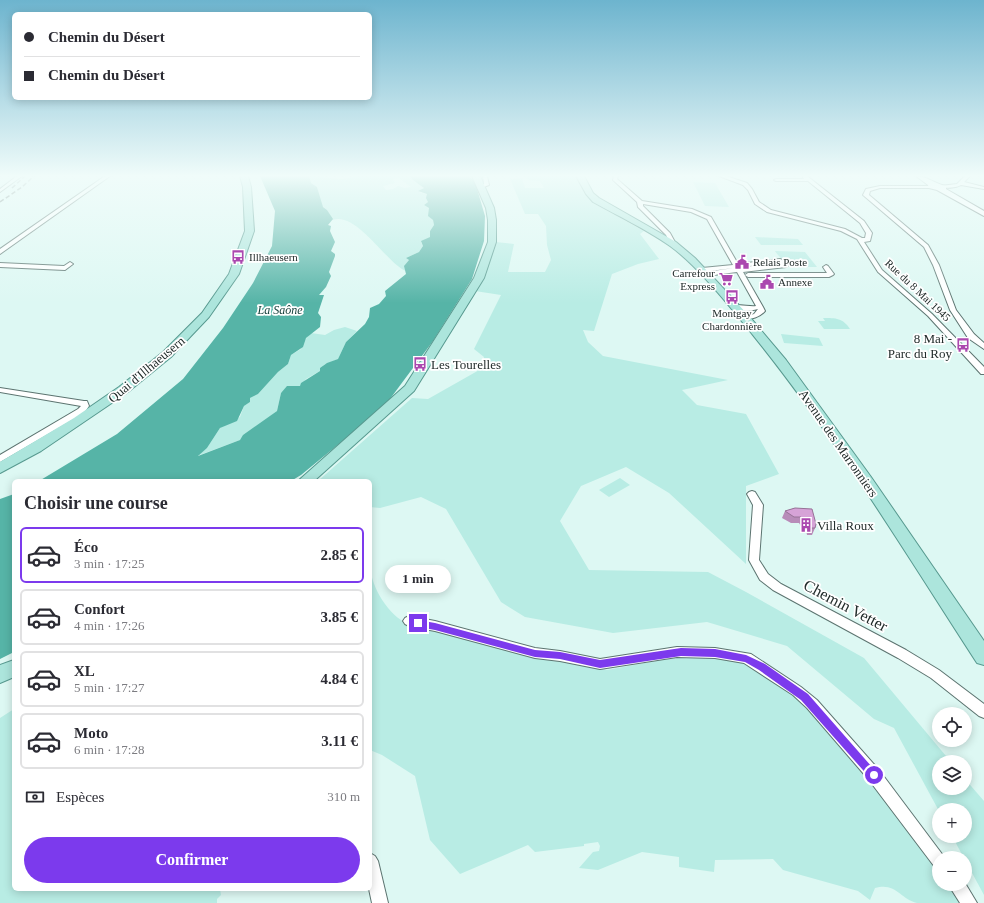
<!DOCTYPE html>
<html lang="fr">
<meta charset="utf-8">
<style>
:root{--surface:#fff;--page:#f7f7f7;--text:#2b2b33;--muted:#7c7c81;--line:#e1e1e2;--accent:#7c3aed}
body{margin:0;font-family:Georgia,serif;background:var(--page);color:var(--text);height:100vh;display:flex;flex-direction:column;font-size:15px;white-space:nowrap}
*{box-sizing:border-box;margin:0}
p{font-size:13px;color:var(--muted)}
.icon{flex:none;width:22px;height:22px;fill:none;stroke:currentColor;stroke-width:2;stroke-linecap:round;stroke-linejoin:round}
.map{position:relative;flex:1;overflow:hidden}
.details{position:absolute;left:12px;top:479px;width:360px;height:412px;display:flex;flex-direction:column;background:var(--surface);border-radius:6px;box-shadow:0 2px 10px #0003}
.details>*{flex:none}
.hud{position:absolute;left:12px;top:12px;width:360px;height:88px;border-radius:6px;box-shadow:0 2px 10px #0003;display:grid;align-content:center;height:88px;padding:0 12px;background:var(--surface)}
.buttons{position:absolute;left:932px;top:707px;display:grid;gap:8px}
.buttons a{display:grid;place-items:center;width:40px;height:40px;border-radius:50%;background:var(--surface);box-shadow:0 2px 10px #0003;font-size:20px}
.end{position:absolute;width:18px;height:18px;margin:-9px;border:5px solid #7c3aed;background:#fff;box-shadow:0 0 0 2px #fff}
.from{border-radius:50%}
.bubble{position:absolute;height:28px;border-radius:14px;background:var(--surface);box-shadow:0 2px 10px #0003;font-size:13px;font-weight:600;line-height:28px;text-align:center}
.hud b{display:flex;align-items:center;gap:14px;height:38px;font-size:15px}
.hud b+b{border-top:1px solid var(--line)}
.hud i{width:10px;height:10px;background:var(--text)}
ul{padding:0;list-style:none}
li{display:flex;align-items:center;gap:12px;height:56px;margin:0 8px 6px;padding:0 4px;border:2px solid var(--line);border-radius:6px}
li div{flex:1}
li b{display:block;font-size:15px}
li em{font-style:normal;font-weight:600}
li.current{border-color:var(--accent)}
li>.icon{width:36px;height:36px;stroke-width:1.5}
h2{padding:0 12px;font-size:18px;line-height:48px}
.pay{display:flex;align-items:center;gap:10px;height:44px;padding:0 12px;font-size:15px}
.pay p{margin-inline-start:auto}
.cta{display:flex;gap:8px;margin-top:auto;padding:8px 12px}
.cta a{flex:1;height:46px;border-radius:24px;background:var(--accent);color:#fff;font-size:16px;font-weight:600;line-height:46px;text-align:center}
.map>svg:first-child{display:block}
</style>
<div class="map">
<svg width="984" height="903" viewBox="0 0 984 903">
<rect width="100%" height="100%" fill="#ddf8f3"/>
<g fill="#b8ece4" fill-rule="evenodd">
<path d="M309,176L342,179L358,176H410L424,187L419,192L427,194L428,202L424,205L429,208V216L433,220L434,225L430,231V237L421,242L423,246L419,252L406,258L409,260L405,265L406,271C386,263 357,211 332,220L327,210L322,206L317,187L311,183ZM399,178L411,187L405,188L398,186L393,189L386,190L383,186L395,183L393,179Z"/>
<path d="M526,176H575L585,194L595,204L644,231L640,234L659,259L638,264L612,274L594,331L583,330L588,342L603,356L728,380L682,390L697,405L746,414L779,474L746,486V564L669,493L626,467L581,486L560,521L589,570L708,572L746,592L864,658L951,762H939V788H965V779L984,801V895L952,836H965V810H939V811L894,728L874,719L787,646L707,622L613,633L525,617L501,602L446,509L421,497L380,508L370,507V481H318L412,398L428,399L481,369L484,357L474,349L501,295L475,291L485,277L496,242L514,244L508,272H545L551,260L547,245L546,226L538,214H525L510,179L522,178L525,188H544L540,181L528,180Z"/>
<path d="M693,182L715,183L729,207L705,206Z"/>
<path d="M755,237L798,239L803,245H761Z"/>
<path d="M775,251L805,252L817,267H790C785,260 780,259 775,251Z"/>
<path d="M823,318C836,318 843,318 850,329H824L818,321H825Z"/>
<path d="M345,327L357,331L346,342L338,359L324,365L320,371L306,379L301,386H290L281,393L277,411L240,440L197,456L207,448L220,428L240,417L244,406L250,402V398L258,394L278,372L288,364L291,355L301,349L303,342L311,333L325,335L334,330Z"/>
<path d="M781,334L819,338L823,346L784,343Z"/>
<path d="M620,478L630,485L609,497L599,490Z"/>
<path d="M370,567C372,588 388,615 408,624L607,670L682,656L732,659L760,669L804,703V707L812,710L877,786L939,867V884H949L961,903C948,903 930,903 917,903C900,899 896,882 875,888L870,900L858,891L783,870L773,859L715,860L714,872L679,867V857L642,852L598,870L579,868L593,852L599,851L600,846L598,842L584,844V846L535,852L528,845L460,874L430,840L415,776L382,755L370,750Z"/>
<path d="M14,709V889H220L221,895L217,899V903H0V718Z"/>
</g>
<g fill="#56b4a7">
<path d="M260,176H309L311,183L317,187L323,207L327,210L333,219L328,225L331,226L330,231L335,242L331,251L335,254V256L329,272L331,276L326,287L319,295H324L318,313L321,317L320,327L306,338L303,347L291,355L288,364L278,372L258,394L250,398V402L244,406L237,421L220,428L207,448L198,456L240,440L243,435L277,411L281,393L287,386H300L301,383L320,371V368L327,363L338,359L346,342L365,324L369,317L370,308L379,304L386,296L385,291L406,274L404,266L409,260L406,258L419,252L423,246L421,241L430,237V231L434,225L433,220L428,216L429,208L424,205L428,202L426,198L427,194L418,191L424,188L413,180L410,176H469L475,182L485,216L484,241L472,279L433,341L384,407L301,475L291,481H39L117,434L183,379L223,328L253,283L272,246L275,211Z"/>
<path d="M14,494V652L0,659V499Z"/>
</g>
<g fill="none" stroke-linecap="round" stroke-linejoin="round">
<defs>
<g id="street">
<path d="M17,176H22L0,192V189Z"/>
<path d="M105,176H110L0,254V249Z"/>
<path d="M483,176H487L489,185L481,188L479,187L484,184Z"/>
<path d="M614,176H618L617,179L642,201L692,209L711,217L738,264L780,259L787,262L789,265L786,267L743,272L763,307L765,311C760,317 751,320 743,319V317L754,314L758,309C749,311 740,312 733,307C738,303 748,307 756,306L737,272L706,276L703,274L706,272L734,268L702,272L699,270L702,268L733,265L707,219L691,212L643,204V206L670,233L676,244L671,245L666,235L638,207L637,202L613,180ZM779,263L781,264L740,267Z"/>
<path d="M719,176H726L747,183L752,189L759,202L771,210L845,229L862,238H865L866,233L860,223L808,181H776L774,180L776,179H804L802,176H807L864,221L872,233L870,241L864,242L882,270L932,314L984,367V374H981L928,316L878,272L857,239L841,231L767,212L755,204L748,190L743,185Z"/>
<path d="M965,176H970L964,182L984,187V189L961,185C956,188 945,189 940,186L957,184Z"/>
<path d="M880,186H931L933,187L931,188H880L870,191L869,195L928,245L939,265L956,310L974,334L984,343V349L968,338L950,310L933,265L924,247L863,195L866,189Z"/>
<path d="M0,263L64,266L70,262L73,264L65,270L0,267Z"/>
<path d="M826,265L828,266L834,274L833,275L829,277H748L745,275L748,273H827L823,267Z"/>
<path d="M0,388L84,401H87L89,406L84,413L0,462V455L78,409L81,406L0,392Z"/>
<path d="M752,491L755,492L763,505L759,560L768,574L781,584L906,650L939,670L984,704V718L979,716L931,678L898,658L773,590L760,580L749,560L753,505L747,494L749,492Z"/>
<path d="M409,616L435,621L535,648L560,651L600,659L677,647L715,648L751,654L801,687L817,700L879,770L945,858H939V869L934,866L869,780L807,708L793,695L744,663L715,658L677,657L600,669L560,661L535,658L435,631L409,626L405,624L403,621L405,618Z"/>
<path d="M370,853L375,856L378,861L388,903H372L369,889H370Z"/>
<path d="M965,883L977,903H960L948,884Z"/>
</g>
<path id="secondary" d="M916,176C927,176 935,184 946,186V189L984,211V216L937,190L929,188L928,185Z"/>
<g id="primary">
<path d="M240,176H248L251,187L254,231L239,274L209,317L171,357L128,392L41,451L0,473V462L74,418L119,387L163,352L202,313L229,274L245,231L243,187Z"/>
<path d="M472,176H480L494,208L496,220V242L484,278L414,391L314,481H298L405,386L474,278L488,242V220L486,208Z"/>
<path d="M576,176H584L593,193L599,198L676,242L695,258L749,316L786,360L871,477L984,641V665L977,663C905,552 836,438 753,335C731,308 698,266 670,246C646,229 618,216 593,202L586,194Z"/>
<path d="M14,660V677L0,683V665Z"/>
</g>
</defs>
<use href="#street" stroke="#5c7470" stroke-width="2"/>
<use href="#secondary" stroke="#5c7470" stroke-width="2"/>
<use href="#primary" stroke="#57998f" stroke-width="2"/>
<use href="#street" fill="#fff" fill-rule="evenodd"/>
<use href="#secondary" fill="#fff" fill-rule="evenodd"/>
<use href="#primary" fill="#ace5dc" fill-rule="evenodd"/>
<g stroke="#647472" stroke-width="1.5" stroke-dasharray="4.5 2.5" stroke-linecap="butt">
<path d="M12,188L25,176"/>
<path d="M0,202L22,187L34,176"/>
</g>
</g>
<path fill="#b88cb9" d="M795,508L815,528L812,535H807L806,530L802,528L799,523H791L782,518L785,511Z"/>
<path fill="#d6a3d7" stroke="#967296" d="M795,508L812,509L816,524L815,528H810L809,523L804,522L801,517H794L785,511Z"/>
<linearGradient id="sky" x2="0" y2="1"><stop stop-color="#6db4ce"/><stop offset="0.58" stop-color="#f0fcfa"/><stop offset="1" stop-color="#f0fcfa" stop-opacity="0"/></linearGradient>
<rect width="984" height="303" fill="url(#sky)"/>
<path fill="#7c3aed" d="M418,620L435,623L535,650L560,652L600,660L681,648L715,649L746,655L765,664L808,694L879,775L877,778L874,780L870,778L801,700L759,670L745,662L715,657L681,656L600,668L560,659L535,657L435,630L418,627L413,623Z"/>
<defs>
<symbol id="bus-bare" viewBox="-9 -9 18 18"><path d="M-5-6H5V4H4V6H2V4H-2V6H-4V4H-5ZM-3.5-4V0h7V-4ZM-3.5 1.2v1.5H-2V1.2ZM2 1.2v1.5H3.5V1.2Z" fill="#ab48af" stroke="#fff" stroke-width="2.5" paint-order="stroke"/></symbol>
<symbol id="civic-bare" viewBox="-9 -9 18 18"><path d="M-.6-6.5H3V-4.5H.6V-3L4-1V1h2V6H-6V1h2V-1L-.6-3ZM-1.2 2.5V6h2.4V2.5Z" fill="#ab48af" stroke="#fff" stroke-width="2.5" paint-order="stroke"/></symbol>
<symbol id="supermarket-bare" viewBox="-9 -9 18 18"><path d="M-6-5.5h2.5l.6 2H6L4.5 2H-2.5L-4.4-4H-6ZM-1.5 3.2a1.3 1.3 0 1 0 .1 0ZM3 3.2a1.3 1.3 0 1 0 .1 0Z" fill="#ab48af" stroke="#fff" stroke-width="2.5" paint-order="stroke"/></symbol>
<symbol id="building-bare" viewBox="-9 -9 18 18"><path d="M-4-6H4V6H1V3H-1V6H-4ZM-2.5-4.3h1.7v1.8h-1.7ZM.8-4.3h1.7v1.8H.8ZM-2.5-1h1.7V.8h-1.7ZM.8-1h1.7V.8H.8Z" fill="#ab48af" stroke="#fff" stroke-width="2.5" paint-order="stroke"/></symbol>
</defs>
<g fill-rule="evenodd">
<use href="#bus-bare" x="228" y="247" width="20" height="20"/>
<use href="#civic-bare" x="732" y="252" width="20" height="20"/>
<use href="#supermarket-bare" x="716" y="269" width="20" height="20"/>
<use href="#civic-bare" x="757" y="272" width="20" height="20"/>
<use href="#bus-bare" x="722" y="287" width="20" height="20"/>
<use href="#bus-bare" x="953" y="335" width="20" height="20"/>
<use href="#bus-bare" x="410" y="354" width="20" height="20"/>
<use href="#building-bare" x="796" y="515" width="20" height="20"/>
</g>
<g text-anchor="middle" stroke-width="3.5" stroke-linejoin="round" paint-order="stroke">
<g font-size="11" fill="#222c2b" stroke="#fff" text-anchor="start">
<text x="249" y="261">Illhaeusern</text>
<text x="753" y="266">Relais Poste</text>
<text x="715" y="277" text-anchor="end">Carrefour<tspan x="715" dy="13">Express</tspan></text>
<text x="778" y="286">Annexe</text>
<text x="732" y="317" text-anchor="middle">Montgay<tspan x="732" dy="13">Chardonnière</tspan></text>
</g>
<g font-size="11" fill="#222c2b" stroke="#fff">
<text transform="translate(918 290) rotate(43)" y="4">Rue du 8 Mai 1945</text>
</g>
<g font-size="12" font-style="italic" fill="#0f3b36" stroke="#fff">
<text x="280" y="314">La Saône</text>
</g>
<g font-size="13" fill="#222c2b" stroke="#fff" text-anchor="start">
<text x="952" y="343" text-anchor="end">8 Mai -<tspan x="952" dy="15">Parc du Roy</tspan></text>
<text x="431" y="369">Les Tourelles</text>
<text x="817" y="530">Villa Roux</text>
</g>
<g font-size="13" fill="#222c2b" stroke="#fff">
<text transform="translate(146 369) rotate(-40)" y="5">Quai d'Illhaeusern</text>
<text transform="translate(839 443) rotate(55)" y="5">Avenue des Marronniers</text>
</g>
<g font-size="16" fill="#222c2b" stroke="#fff">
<text transform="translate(846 605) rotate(28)" y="6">Chemin Vetter</text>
</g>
</g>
</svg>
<div class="buttons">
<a><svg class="icon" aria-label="locate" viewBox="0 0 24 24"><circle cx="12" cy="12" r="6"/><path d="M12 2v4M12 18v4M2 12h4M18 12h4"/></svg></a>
<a><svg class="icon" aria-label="layers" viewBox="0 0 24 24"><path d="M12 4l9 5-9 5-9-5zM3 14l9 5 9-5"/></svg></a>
<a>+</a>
<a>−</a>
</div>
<i class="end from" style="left:874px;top:775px"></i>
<i class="end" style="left:418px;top:623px"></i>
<div class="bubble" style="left:385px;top:565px;width:66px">1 min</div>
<div class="hud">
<b><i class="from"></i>Chemin du Désert</b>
<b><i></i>Chemin du Désert</b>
</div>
<section class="details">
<h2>Choisir une course</h2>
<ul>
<li class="current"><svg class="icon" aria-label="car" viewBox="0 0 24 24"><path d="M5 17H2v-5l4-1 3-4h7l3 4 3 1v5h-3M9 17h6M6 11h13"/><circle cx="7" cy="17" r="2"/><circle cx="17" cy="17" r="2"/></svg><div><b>Éco</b><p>3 min · 17:25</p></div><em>2.85 €</em></li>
<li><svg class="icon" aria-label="car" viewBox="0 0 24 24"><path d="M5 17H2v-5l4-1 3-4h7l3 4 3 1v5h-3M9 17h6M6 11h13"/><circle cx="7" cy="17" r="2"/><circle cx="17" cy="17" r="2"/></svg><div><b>Confort</b><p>4 min · 17:26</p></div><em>3.85 €</em></li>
<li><svg class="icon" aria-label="car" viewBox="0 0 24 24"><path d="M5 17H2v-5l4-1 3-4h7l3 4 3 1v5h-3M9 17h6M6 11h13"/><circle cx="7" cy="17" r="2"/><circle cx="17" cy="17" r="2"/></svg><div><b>XL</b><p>5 min · 17:27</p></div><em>4.84 €</em></li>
<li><svg class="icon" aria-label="car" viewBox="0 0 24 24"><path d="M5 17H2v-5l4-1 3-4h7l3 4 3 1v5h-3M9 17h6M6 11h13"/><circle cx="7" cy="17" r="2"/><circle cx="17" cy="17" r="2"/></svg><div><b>Moto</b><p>6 min · 17:28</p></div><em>3.11 €</em></li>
</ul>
<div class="pay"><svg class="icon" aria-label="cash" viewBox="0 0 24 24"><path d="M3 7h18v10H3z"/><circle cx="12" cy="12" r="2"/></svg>Espèces<p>310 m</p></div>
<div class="cta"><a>Confirmer</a></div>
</section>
</div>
